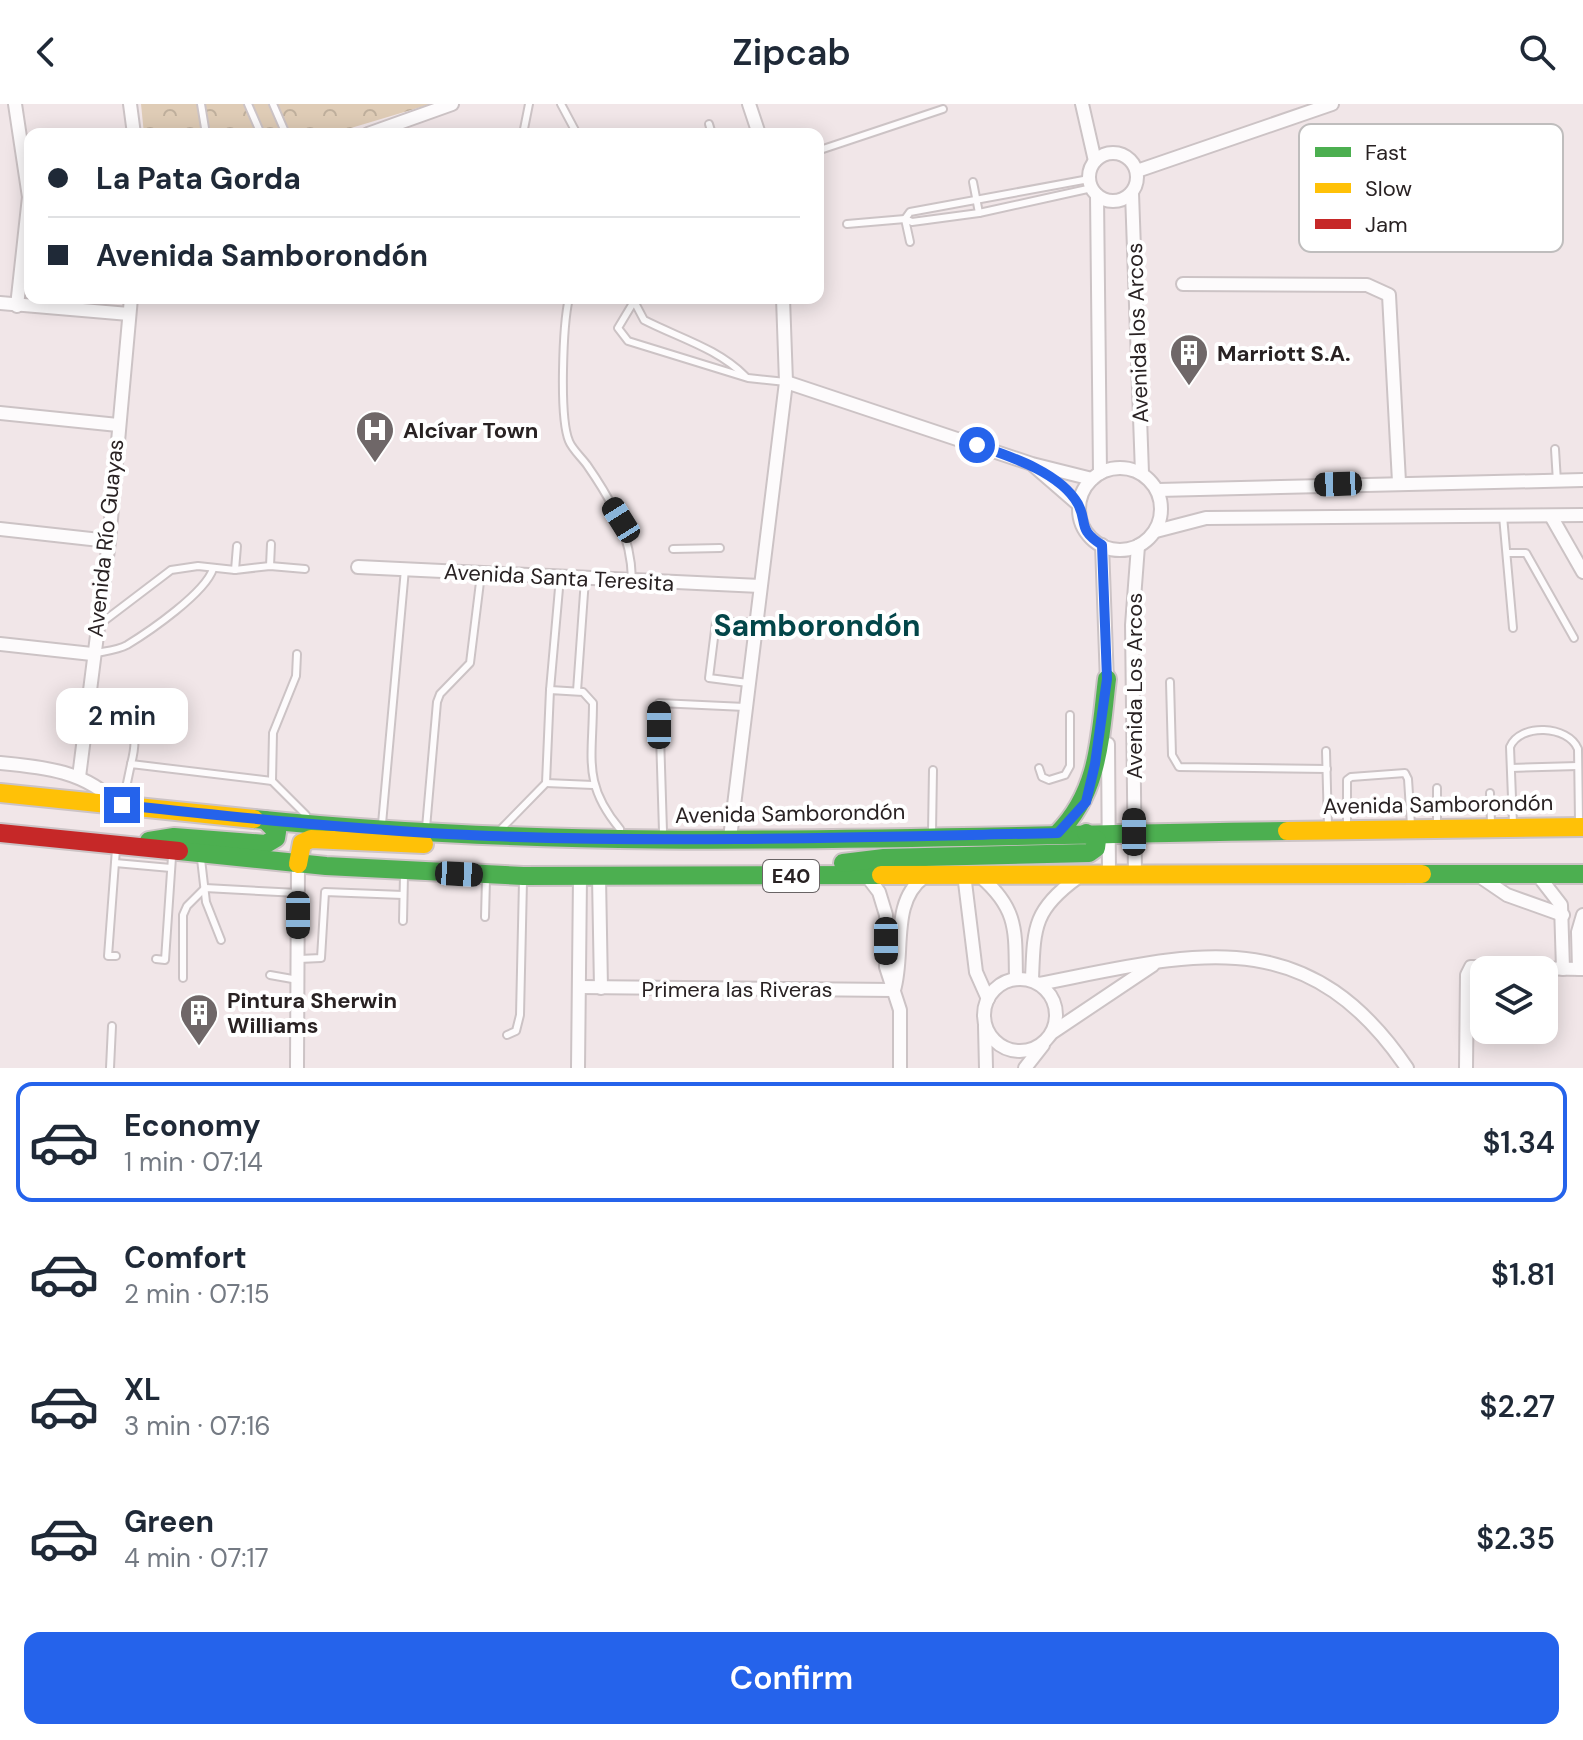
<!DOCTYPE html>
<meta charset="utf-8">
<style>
:root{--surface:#fff;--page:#f2f2f3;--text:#1f2937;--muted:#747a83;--line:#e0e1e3;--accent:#2563eb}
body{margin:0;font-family:"DM Sans",sans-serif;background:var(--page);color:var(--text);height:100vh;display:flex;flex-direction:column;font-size:30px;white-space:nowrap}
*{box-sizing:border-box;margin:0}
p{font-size:26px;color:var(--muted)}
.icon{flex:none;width:44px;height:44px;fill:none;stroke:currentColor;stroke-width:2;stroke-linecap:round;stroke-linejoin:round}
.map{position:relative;height:964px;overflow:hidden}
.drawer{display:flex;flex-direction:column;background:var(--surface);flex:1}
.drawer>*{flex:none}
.top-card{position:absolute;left:24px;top:24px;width:800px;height:176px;border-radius:16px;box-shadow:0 4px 20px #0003;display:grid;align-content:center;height:176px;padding:0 24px;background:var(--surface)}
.tools{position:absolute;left:1470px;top:852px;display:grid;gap:16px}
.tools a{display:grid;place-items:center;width:88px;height:88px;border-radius:16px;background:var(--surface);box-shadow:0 4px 20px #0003;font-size:40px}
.end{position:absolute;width:36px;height:36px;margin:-18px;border:10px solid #2563eb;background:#fff;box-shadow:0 0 0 4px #fff}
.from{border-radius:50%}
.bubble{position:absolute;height:56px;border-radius:16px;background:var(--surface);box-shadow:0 4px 20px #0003;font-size:26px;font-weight:600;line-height:56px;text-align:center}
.car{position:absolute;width:24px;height:48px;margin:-24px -12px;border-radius:10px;box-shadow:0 0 6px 2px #0007;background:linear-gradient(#222 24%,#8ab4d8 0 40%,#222 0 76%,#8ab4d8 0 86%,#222 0)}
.top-card b{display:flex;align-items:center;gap:28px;height:76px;font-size:30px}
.top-card b+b{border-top:2px solid var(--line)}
.top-card i{width:20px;height:20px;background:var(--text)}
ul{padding:14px 0 0;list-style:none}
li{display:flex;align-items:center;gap:24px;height:120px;margin:0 16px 12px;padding:0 8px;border:4px solid transparent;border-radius:16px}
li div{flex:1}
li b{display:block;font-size:30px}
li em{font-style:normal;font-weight:600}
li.active{border-color:var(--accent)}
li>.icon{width:72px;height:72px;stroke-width:1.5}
.primary-button{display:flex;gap:16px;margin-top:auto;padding:16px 24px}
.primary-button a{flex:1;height:92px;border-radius:16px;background:var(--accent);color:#fff;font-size:32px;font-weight:600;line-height:92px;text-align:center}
header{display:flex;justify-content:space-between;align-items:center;height:104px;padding:0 24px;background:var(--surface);font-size:36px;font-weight:600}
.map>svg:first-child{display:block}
</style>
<header><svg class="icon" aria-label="back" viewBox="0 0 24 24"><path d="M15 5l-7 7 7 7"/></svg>Zipcab<svg class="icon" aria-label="search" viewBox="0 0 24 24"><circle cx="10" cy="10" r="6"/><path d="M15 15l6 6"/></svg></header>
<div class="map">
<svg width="1583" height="964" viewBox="0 0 1583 964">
<defs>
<pattern id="park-crowns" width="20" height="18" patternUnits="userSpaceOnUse" patternTransform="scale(2)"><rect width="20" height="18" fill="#dfccb6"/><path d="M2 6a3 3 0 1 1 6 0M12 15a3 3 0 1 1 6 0" fill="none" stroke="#bfaf9c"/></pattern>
</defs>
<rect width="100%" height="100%" fill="#f1e6e8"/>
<path fill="url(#park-crowns)" d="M141,0H431L351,24L300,30H144Z"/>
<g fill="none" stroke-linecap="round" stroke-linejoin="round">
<defs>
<g id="lane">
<path d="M201,0L206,30"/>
<path d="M248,0L261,30"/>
<path d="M273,0L286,30"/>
<path d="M561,0L577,30"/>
<path d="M709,20L712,30"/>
<path d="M523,30L529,0"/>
<path d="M823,45L943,5"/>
<path d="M973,78L979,109"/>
<path d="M905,115L910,108L1089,75"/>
<path d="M905,115L910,138"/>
<path d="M847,120L905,115L912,118L979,109L1092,84"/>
<path d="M569,194C563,220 559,313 569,337C572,345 582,354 587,361C612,397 631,431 632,475"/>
<path d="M636,194L618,224L628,237L748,274L786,278"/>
<path d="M635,199L644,216C679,234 717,244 745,272"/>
<path d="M1555,345L1557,378"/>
<path d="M1503,412L1513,524"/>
<path d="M673,445L720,444"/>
<path d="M1507,449H1526L1574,534"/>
<path d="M270,462L271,440"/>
<path d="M235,466L237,442"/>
<path d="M100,520L171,466L198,462L235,466L270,462L305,465"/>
<path d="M96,549C106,547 118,546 127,541C150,527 205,489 213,465"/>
<path d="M1170,578L1172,651L1179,663L1327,665"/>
<path d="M748,579L709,574L716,518H756"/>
<path d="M550,586L560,473"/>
<path d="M577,587L585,475"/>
<path d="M88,599C128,604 142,619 131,660"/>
<path d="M1326,647L1328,722"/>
<path d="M1039,664L1042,673L1049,676L1065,671L1070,662V611"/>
<path d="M1511,664L1578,662"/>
<path d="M272,677L273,629L296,572L297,550"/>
<path d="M546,679L593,681"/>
<path d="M1490,689L1491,719"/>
<path d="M123,698L131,660L272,677L306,711"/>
<path d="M1513,719L1510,643C1520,619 1568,621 1578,645L1579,717"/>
<path d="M382,720L405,465"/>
<path d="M1347,720V676L1351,673L1405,669L1408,675L1411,721"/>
<path d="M1437,721V684"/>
<path d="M426,724L437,598L440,590L470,559L481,470"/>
<path d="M501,725L546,679L550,586L583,588L593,599C593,654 582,680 620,725"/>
<path d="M663,727L659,599L745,603"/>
<path d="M932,728L933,666"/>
<path d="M201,755L206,798L221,836"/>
<path d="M115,759L171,764"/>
<path d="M485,813L486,775"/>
<path d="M403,817L404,771"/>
<path d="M116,852H108L116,745"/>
<path d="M156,855L165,856L172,753"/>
<path d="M299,855L321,854L325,788L403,791"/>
<path d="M270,871L298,876"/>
<path d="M183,874V811L187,802L205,784L298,789"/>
<path d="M507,931L516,927L520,911L523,777"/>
<path d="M110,964L112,922"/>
</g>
<g id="street">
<path d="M15,0L29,93L17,202"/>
<path d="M130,0L134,30"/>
<path d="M749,0L759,30"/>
<path d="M1082,0L1095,57"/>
<path d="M368,30L452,0"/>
<circle cx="1113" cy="73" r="24"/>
<path d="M1137,67L1332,0"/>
<path d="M1132,89L1142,369"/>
<path d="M1097,91L1100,369"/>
<path d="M1183,180L1367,181L1389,191L1399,378"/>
<path d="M0,199L129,210"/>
<path d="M786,278L1032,360L1092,375"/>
<path d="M0,309L118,321"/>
<path d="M1034,362L1079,401"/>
<circle cx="1120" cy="405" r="41"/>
<path d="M1158,386L1583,376"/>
<path d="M1551,412L1583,468"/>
<path d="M0,425L109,437"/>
<path d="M1156,427L1206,414L1583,411"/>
<path d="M1102,441L1107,578"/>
<path d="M358,463L760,482"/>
<path d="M0,540L92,550"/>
<path d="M1108,640L1109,770"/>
<path d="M0,659C43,663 87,667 117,701"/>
<path d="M79,673L109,437L131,194"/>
<path d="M730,734L786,278L783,194"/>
<path d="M964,770L976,868L988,895"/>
<path d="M1135,770L1132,521L1138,442"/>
<path d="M1537,770L1561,801L1563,865"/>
<path d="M866,771L879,788L886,811V863L900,906V964"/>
<path d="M599,773L601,884"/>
<path d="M981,773C1019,806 1015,828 1016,875"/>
<path d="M1482,774L1507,791L1563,811"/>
<path d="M1579,865L1578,828L1583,811"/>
<circle cx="1020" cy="911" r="36"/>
<path d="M1032,875C1034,824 1033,806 1077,774"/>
<path d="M1039,880C1192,850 1305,814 1407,964"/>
<path d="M579,883L894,886"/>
<path d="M894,886C905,849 890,798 924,773"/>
<path d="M985,922L986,964"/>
<path d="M1053,928L1153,861"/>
<path d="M297,964L298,760"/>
<path d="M578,964L580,773"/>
<path d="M1025,964L1043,941"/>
<path d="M1466,964L1467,871L1471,863L1583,865"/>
</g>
<g id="fast">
<path d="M254,715C596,750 943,731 1287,727"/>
<path d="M1058,729C1100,687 1100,631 1107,575"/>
<path d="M149,737L174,733L266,740L276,734L277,728L265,716"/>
<path d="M179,747L326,762L523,772L881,771"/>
<path d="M843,759L884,754L1089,749L1096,744L1097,736L1086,729"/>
<path d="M1422,770H1583"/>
</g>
<g id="slow">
<path d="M0,689L254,715"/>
<path d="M1287,727L1583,723"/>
<path d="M298,760L302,739L311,735L424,740"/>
<path d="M881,771L1422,770"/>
</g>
<path id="jam" d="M0,729L179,747"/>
</defs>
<use href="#lane" stroke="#ccc3c5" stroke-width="10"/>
<use href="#street" stroke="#ccc3c5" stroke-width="16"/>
<use href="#fast" stroke="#ccc3c5" stroke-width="22"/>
<use href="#slow" stroke="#ccc3c5" stroke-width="22"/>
<use href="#jam" stroke="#ccc3c5" stroke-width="22"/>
<use href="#lane" stroke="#fdfbfc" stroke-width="6"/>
<use href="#street" stroke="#fdfbfc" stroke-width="12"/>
<use href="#fast" stroke="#4caf50" stroke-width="18"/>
<use href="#slow" stroke="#ffc107" stroke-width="18"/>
<use href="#jam" stroke="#c62828" stroke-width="18"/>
</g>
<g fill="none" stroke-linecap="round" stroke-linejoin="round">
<path stroke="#2563eb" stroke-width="10" d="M122,701C244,714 367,727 490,732C679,739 869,733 1058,729L1086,698L1095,660L1107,575L1102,441C1077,425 1088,419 1078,400C1060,368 1009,352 977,341"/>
</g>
<defs>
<symbol id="building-pin" viewBox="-11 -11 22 30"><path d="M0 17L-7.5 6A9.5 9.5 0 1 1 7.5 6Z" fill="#6f6768" stroke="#fff"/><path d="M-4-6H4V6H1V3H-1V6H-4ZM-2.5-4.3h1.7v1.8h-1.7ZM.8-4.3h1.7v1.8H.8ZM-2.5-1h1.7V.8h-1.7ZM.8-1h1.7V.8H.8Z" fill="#fff"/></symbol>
<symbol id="hospital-pin" viewBox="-11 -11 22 30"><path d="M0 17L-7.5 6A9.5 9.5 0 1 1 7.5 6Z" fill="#6f6768" stroke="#fff"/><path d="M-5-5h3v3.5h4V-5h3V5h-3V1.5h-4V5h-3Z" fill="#fff"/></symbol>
</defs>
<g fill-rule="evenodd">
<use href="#building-pin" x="1167" y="227" width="44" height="60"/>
<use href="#hospital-pin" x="353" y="304" width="44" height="60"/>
<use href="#building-pin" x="177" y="887" width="44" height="60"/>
</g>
<g text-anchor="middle" stroke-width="8" stroke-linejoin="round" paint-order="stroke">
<rect fill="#fff" stroke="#696465" stroke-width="2" x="763" y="756" width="56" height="32" rx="6"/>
<g font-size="20" font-weight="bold" fill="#292223">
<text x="791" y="779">E40</text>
</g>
<g font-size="22" fill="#292223" stroke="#fff">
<text transform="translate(1137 229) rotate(-92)" y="8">Avenida los Arcos</text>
<text transform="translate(105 434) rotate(-84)" y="8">Avenida Río Guayas</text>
<text transform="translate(559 473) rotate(3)" y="8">Avenida Santa Teresita</text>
<text transform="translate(1134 582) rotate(-90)" y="8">Avenida Los Arcos</text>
<text transform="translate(1438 700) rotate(-1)" y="8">Avenida Samborondón</text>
<text transform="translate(790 709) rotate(-1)" y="8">Avenida Samborondón</text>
<text x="737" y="893">Primera las Riveras</text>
</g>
<g font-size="22" font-weight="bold" fill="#292223" stroke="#fff" text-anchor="start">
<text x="1217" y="257">Marriott S.A.</text>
<text x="403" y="334">Alcívar Town</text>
<text x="227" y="904">Pintura Sherwin<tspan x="227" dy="25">Williams</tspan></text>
</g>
<g font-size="30" font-weight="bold" fill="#034649" stroke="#fff">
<text x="817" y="532">Samborondón</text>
</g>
</g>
<rect x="1299" y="20" width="264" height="128" rx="12" fill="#fff" stroke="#bfbdbd" stroke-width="2"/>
<rect x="1315" y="43" width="36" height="10" fill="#4caf50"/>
<rect x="1315" y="79" width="36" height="10" fill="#ffc107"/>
<rect x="1315" y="115" width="36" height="10" fill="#c62828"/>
<g font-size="22" fill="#292223">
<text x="1365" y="56">Fast</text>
<text x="1365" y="92">Slow</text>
<text x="1365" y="128">Jam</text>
</g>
</svg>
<div class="tools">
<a><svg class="icon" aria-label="layers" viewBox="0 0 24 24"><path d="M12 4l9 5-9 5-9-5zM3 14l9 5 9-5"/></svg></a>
</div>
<i class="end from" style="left:977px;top:341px"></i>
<i class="end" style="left:122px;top:701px"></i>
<div class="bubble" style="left:56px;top:584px;width:132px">2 min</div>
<i class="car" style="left:1338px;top:380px;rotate:268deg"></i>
<i class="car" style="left:621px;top:416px;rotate:328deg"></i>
<i class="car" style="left:659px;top:621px;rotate:0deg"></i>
<i class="car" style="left:1134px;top:728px;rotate:0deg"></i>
<i class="car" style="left:459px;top:770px;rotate:93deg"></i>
<i class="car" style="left:298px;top:811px;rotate:180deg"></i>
<i class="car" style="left:886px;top:837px;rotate:180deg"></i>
<div class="top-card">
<b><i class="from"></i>La Pata Gorda</b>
<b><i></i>Avenida Samborondón</b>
</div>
</div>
<section class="drawer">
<ul>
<li class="active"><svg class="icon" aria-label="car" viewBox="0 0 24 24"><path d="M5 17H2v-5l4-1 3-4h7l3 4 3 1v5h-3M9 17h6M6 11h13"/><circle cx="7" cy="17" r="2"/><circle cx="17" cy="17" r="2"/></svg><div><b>Economy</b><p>1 min · 07:14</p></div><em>$1.34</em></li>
<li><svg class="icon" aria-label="car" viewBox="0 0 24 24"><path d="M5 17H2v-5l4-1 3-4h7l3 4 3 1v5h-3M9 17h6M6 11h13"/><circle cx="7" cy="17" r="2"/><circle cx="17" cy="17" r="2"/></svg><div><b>Comfort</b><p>2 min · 07:15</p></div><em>$1.81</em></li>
<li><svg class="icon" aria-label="car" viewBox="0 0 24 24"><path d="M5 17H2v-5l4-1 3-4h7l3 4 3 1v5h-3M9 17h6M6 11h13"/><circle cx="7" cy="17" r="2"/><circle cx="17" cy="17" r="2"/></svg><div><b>XL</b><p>3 min · 07:16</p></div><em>$2.27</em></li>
<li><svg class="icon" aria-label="car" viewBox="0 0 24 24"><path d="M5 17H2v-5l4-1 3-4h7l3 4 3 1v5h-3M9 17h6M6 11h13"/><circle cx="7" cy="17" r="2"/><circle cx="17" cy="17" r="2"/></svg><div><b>Green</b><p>4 min · 07:17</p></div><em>$2.35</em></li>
</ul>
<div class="primary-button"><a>Confirm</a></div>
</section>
